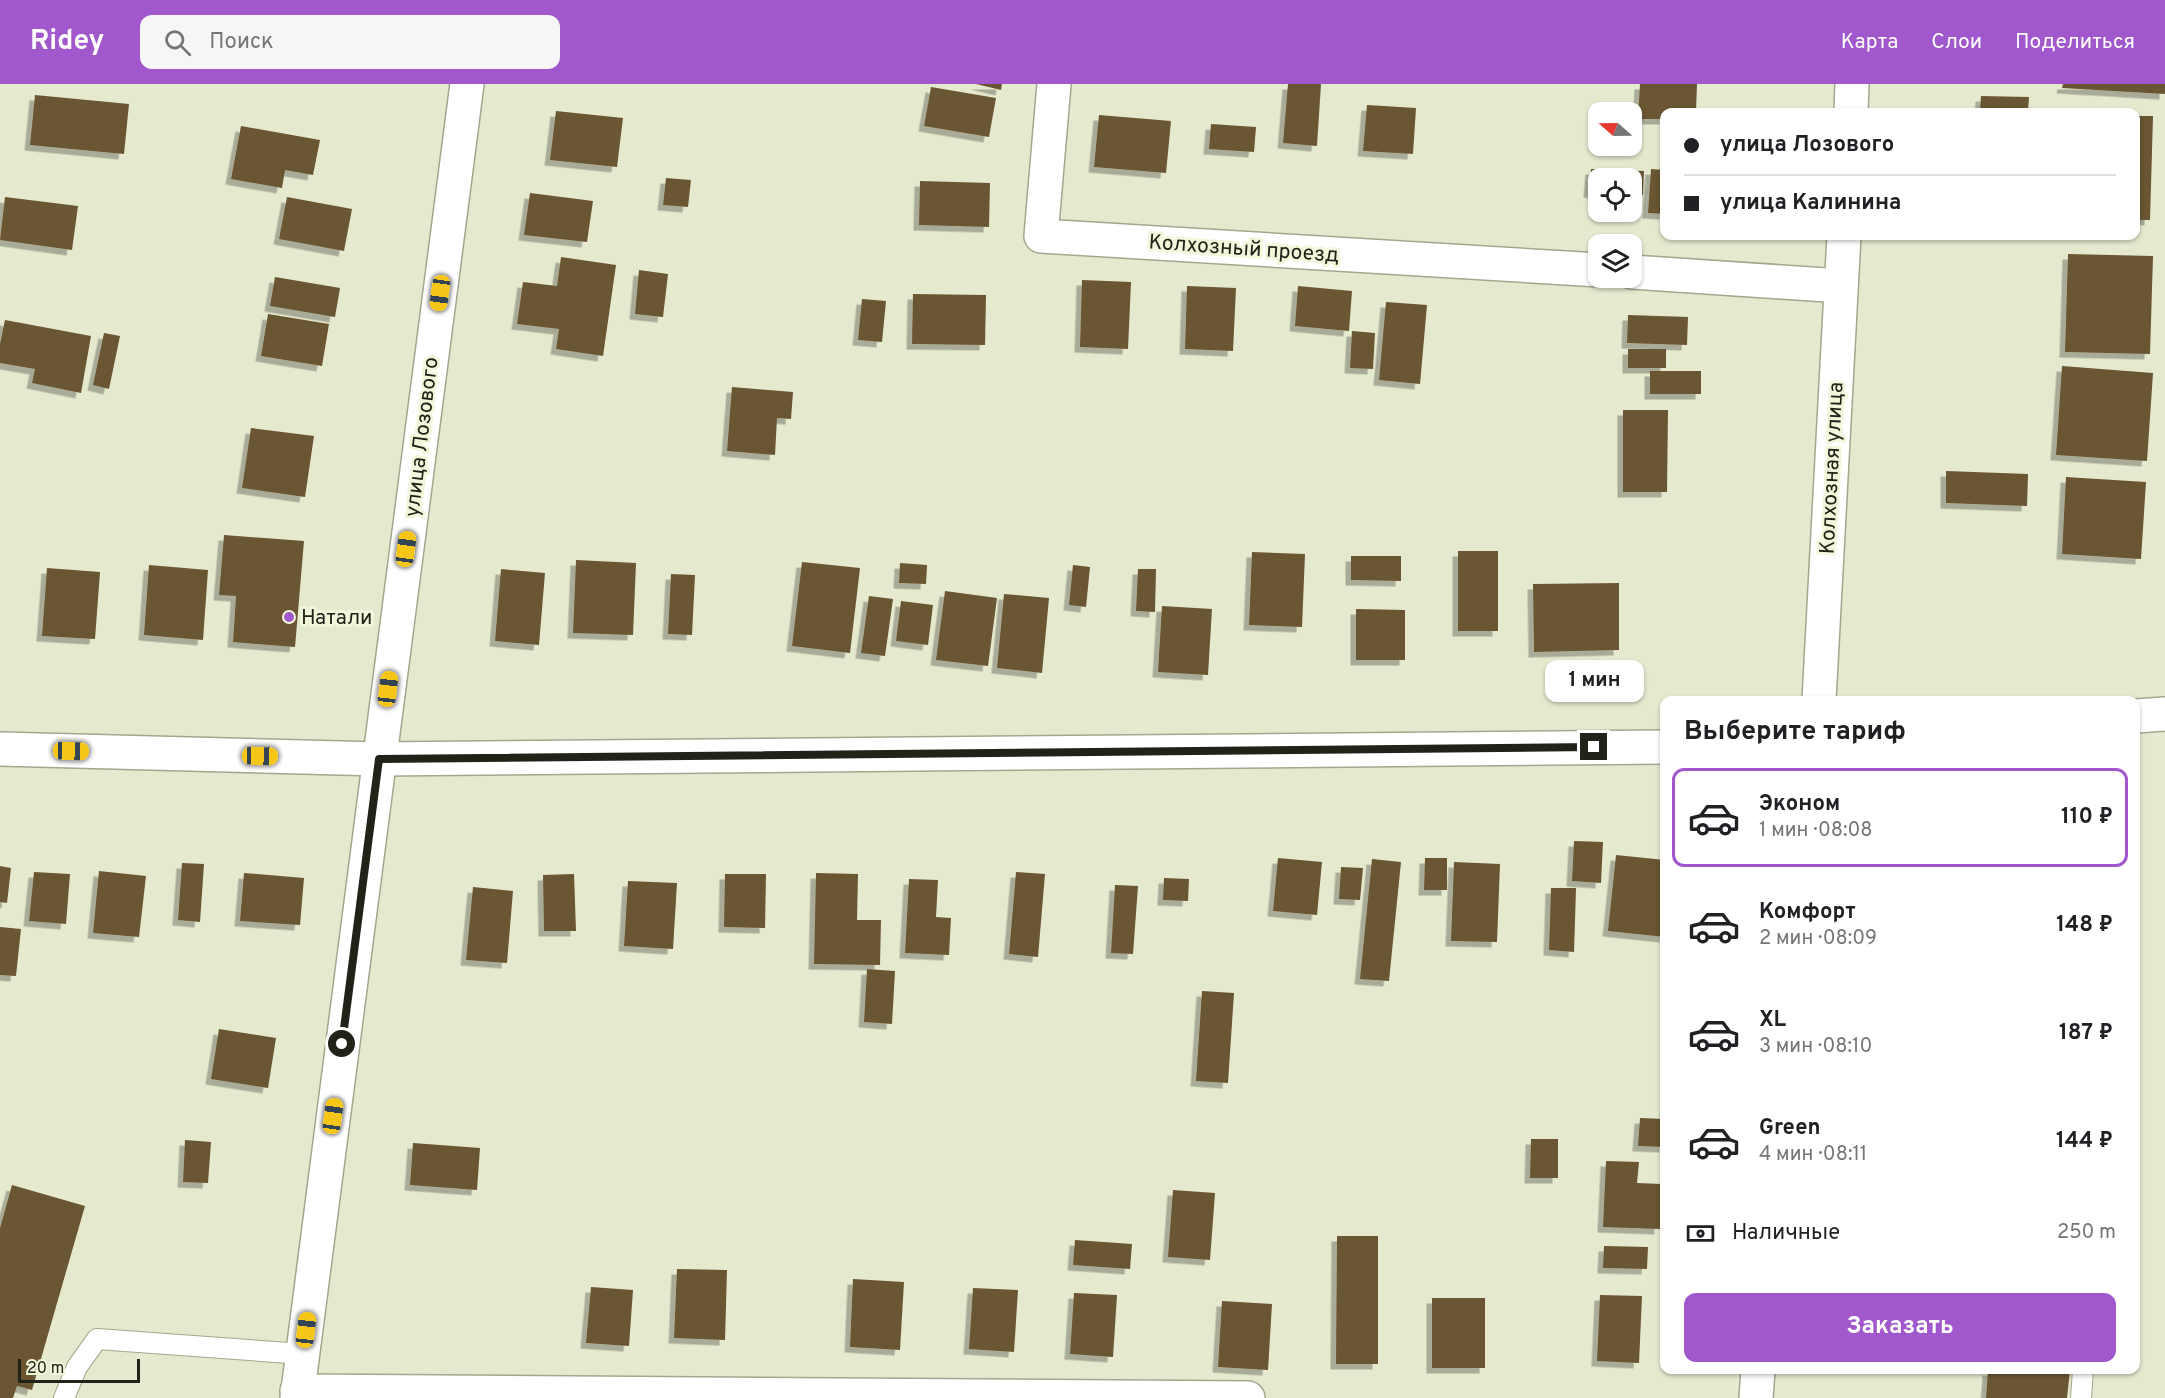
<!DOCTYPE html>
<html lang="ru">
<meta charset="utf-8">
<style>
:root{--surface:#fff;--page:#f6f6f6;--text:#202124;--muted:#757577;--line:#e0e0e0;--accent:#a158cc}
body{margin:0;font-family:Overpass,sans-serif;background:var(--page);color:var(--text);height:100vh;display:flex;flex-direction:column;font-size:22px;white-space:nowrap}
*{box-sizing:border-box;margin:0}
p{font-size:20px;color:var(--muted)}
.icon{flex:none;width:33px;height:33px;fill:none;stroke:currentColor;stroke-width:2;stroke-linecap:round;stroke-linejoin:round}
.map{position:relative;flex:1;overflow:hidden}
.sheet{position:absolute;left:1660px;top:612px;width:480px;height:678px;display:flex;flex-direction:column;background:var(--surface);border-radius:12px;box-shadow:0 2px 4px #0004}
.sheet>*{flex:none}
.hud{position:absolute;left:1660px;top:24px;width:480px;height:132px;border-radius:12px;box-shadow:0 2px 4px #0004;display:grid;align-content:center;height:132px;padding:0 24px;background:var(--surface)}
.needle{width:39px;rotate:290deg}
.fabs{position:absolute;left:1588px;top:18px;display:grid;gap:12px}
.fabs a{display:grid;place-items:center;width:54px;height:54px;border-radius:12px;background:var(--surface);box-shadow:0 2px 4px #0004;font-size:30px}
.scale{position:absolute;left:18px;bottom:15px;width:122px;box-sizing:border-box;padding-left:6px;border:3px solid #212218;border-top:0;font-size:16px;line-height:21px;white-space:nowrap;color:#212218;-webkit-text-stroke:4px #f2f7db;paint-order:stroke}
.end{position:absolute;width:27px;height:27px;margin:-14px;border:8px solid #212218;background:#fff;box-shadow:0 0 0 3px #fff}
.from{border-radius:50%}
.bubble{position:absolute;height:42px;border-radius:12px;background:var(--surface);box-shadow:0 2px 4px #0004;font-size:20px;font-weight:700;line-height:42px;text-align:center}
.car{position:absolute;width:18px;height:36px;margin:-18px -9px;border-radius:8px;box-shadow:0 0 4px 2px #0007;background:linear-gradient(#f5c518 24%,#345 0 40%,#f5c518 0 76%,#345 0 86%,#f5c518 0)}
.hud b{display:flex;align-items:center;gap:21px;height:57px;font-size:22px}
.hud b+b{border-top:2px solid var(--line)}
.hud i{width:15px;height:15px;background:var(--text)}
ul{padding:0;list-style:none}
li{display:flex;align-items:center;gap:18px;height:99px;margin:0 12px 9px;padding:0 12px;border:3px solid transparent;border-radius:12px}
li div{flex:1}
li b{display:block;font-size:22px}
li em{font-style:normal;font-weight:700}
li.on{border-color:var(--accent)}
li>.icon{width:54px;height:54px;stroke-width:1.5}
h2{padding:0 24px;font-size:27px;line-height:72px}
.pay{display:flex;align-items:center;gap:15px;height:66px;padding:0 24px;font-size:22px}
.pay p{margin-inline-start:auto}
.button{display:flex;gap:12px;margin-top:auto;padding:12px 24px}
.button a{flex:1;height:69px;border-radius:12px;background:var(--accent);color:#fff;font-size:24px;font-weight:700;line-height:69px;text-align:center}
header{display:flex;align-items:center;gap:36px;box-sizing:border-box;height:84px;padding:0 30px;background:var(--accent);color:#fff}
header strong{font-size:28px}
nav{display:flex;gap:33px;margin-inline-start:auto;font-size:21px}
.search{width:420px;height:54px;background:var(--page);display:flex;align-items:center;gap:15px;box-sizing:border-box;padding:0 21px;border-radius:12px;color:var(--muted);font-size:22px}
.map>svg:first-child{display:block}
</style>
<header>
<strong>Ridey</strong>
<div class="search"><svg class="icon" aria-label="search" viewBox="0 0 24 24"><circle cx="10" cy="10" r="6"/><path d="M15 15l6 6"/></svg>Поиск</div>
<nav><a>Карта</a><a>Слои</a><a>Поделиться</a></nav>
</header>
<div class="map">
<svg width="2165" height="1314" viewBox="0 0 2165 1314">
<defs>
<filter id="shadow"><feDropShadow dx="-5.5" dy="5.5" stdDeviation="0" flood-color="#0004"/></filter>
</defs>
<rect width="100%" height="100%" fill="#e5e9ce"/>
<g fill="#6b5632" filter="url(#shadow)">
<path d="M976,0H1002L1001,6Z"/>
<path d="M1288,0H1321L1317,62L1283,59Z"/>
<path d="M1640,0H1697L1696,28H1665V35H1638Z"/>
<path d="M2063,0H2165V10L2062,4Z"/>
<path d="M931,3L996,14L989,53L924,42Z"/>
<path d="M35,11L129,20L124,70L30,61Z"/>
<path d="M1981,12L2029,13L2028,28H1980Z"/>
<path d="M1367,21L1416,24L1413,70L1363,67Z"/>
<path d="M556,27L623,34L617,83L550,76Z"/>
<path d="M1099,31L1171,37L1166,89L1094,83Z"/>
<path d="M2136,32H2153L2150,136H2136Z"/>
<path d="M1211,40L1256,43L1254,68L1209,65Z"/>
<path d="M241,42L320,56L313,91L285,86L282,104L231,95Z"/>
<path d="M1591,85L1644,87L1643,111H1632V94H1599V109L1589,108Z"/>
<path d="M1651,85L1665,86V130L1648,129Z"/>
<path d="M666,94L691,96L688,123L663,121Z"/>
<path d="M920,97L990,99L989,143L919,141Z"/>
<path d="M530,109L593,117L587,158L524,151Z"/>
<path d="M5,113L78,122L72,166L0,156Z"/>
<path d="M287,113L352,125L344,167L279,155Z"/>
<path d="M2068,170L2153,172L2150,270L2065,268Z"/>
<path d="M561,173L616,181L603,272L556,265L559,245L517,240L523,198L557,202Z"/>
<path d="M639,186L668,190L663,233L635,230Z"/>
<path d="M275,193L340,204L335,233L270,222Z"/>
<path d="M1082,196L1131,198L1128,265L1080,263Z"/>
<path d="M1187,202L1236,204L1233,267L1185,265Z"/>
<path d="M1298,202L1352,207L1349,247L1295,242Z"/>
<path d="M913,210L986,211L985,261L912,260Z"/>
<path d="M862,215L886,217L882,258L858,256Z"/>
<path d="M1386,218L1427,221L1420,300L1379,296Z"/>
<path d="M268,230L329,240L322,282L261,272Z"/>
<path d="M1628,231L1688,233L1687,261L1627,259Z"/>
<path d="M5,236L91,252L81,309L32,299L35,285L0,279V260Z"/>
<path d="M1352,247L1375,249L1373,285L1350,284Z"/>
<path d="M104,249L120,252L109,305L93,301Z"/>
<rect x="1628" y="265" width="38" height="19"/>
<path d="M2062,282L2153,289L2147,377L2056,371Z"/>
<rect x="1650" y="287" width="51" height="23"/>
<path d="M732,303L793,308L791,335L777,334L775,371L727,367Z"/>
<path d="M1623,326H1668L1667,408H1623Z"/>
<path d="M251,344L314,352L305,413L242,404Z"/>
<path d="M1946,387L2028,390L2027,422L1946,419Z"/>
<path d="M2066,393L2146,398L2141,475L2062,470Z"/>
<path d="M224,451L304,457L295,563L233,558L236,512L219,511Z"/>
<rect x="1458" y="467" width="40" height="80"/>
<path d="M1252,468L1305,470L1302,543L1249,541Z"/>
<path d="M1351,472H1401V497L1351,496Z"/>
<path d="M576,476L636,479L633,551L573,549Z"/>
<path d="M802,478L860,484L850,569L792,562Z"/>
<path d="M900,479L927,481L926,500L899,499Z"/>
<path d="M149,481L208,486L203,556L144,551Z"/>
<path d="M1073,481L1090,483L1086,523L1069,521Z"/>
<path d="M47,484L100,488L95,555L42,552Z"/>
<path d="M501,485L545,489L539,561L495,557Z"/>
<path d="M1138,485H1156L1155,528L1136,527Z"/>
<path d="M671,490L695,491L692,551L668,550Z"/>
<path d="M1619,499V566L1534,568L1533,500Z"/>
<path d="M945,507L997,514L988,582L936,576Z"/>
<path d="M1004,510L1049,514L1042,589L997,584Z"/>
<path d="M869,512L893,515L885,572L861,569Z"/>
<path d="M901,517L933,521L928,561L896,557Z"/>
<path d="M1162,522L1212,525L1208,591L1158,588Z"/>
<path d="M1356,525L1405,526V576H1356Z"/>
<path d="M1574,757L1603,758L1601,799L1572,797Z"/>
<path d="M1616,771L1665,776V853L1608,847Z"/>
<path d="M1278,774L1322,778L1317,831L1273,827Z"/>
<path d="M1425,774H1447V806H1424Z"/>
<path d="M1372,775L1401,778L1389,897L1360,895Z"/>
<path d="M1454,778L1500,780L1497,858L1451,857Z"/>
<path d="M182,779L204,780L200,838L178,836Z"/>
<path d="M0,782L11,784L7,819L0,818Z"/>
<path d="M1341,783L1363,784L1360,816L1339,815Z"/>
<path d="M99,787L146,792L139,853L93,849Z"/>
<path d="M34,788L70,790L66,840L29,837Z"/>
<path d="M1016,788L1045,790L1038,873L1009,870Z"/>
<path d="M244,789L304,794L300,841L240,837Z"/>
<path d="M816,789L858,790L857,836H881L880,881L814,880Z"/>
<path d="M574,790L576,847H544L543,791Z"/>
<path d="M725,790H766L765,844L724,843Z"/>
<path d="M1164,794L1189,795L1188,817L1163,816Z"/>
<path d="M909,795L938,796L936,833L951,834L949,871L905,869Z"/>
<path d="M628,797L677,799L673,865L624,862Z"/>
<path d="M1115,801L1138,802L1133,870L1111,869Z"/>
<path d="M473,803L513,807L507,879L466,876Z"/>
<path d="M1551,804H1576L1574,868L1549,866Z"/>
<path d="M0,843L21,845L16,892L0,891Z"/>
<path d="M867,885L895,887L892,940L864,938Z"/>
<path d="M1202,907L1234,909L1228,999L1196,997Z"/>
<path d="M219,945L276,954L268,1004L211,995Z"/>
<path d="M1640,1034L1665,1035V1063L1638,1062Z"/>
<path d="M1531,1055H1558V1094H1530Z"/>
<path d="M185,1056L211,1058L208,1099L183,1098Z"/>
<path d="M413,1059L480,1064L477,1106L410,1101Z"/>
<path d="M1606,1077L1639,1078L1637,1099L1661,1100L1660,1145L1603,1143Z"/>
<path d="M12,1101L85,1122L32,1306L17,1302L13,1314H0V1144Z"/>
<path d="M1173,1106L1215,1109L1210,1176L1168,1173Z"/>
<path d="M1337,1152H1378V1280H1336Z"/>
<path d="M1075,1156L1132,1160L1130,1185L1073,1181Z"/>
<path d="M1604,1162L1648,1163L1647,1185L1603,1184Z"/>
<path d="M677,1185L727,1186L725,1256L674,1254Z"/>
<path d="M853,1195L904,1198L900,1266L850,1263Z"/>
<path d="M591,1203L633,1206L629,1262L586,1259Z"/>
<path d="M973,1204L1018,1206L1014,1268L969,1265Z"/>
<path d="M1074,1209L1117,1211L1113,1273L1070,1270Z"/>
<path d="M1600,1211L1642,1212L1639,1279L1597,1277Z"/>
<rect x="1432" y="1214" width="53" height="70"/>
<path d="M1222,1217L1272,1220L1268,1286L1218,1283Z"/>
<path d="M1988,1286H2070L2067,1314H1986Z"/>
</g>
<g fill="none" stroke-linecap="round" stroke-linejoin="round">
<defs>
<g id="service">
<path d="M64,1314L77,1283L97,1255L303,1270"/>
<path d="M2081,1314L2083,1286"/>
</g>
<g id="minor">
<path d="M1054,0L1041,152L1599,186"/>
<path d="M1851,28L1852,0"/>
<path d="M1632,188L1841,202"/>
<path d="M1819,616L1844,152"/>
<path d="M297,1307L1248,1314"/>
<path d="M1756,1314L1758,1286"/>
</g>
<g id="tertiary">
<path d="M2136,632L2165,630"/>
<path d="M0,665L379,675L1665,663"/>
<path d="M297,1314L467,0"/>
</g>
</defs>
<use href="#service" stroke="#a3a78d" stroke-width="22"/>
<use href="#minor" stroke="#a3a78d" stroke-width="36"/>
<use href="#tertiary" stroke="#a3a78d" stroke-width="36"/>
<use href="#service" stroke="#fff" stroke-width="20"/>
<use href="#minor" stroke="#fff" stroke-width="33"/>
<use href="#tertiary" stroke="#fff" stroke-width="33"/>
</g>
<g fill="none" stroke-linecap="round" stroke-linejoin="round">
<path stroke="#212218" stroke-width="8" d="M342,960L379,675L1594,663"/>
</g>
<circle fill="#a158cc" stroke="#f2f7db" stroke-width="2" cx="289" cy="533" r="6"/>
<g text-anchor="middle" stroke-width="6" stroke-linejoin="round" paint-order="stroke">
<g font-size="21" fill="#212218" stroke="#f2f7db">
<text transform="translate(1244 164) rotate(4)" y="7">Колхозный проезд</text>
<text transform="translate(421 353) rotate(-83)" y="7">улица Лозового</text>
<text transform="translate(1831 384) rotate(-87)" y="7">Колхозная улица</text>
</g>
<g font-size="21" fill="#212218" stroke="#f2f7db" text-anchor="start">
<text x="301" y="540">Натали</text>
</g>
</g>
</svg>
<div class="fabs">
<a><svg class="needle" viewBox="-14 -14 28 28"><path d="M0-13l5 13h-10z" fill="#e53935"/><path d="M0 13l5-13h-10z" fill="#757577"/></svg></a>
<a><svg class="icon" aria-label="locate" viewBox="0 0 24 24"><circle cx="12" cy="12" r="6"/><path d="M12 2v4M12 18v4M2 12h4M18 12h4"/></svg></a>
<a><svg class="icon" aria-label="layers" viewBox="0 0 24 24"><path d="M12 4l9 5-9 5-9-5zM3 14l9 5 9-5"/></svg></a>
</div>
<div class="scale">20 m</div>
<i class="end from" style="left:342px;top:960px"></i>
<i class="end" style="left:1594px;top:663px"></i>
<div class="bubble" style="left:1545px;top:576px;width:99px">1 мин</div>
<i class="car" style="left:440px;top:209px;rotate:188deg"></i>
<i class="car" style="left:406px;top:465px;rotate:8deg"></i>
<i class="car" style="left:388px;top:605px;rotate:7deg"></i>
<i class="car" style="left:71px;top:667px;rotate:91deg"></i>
<i class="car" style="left:260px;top:672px;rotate:91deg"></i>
<i class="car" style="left:333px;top:1032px;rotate:8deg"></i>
<i class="car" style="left:306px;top:1246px;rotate:7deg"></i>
<div class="hud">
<b><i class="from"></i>улица Лозового</b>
<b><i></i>улица Калинина</b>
</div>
<section class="sheet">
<h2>Выберите тариф</h2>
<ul>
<li class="on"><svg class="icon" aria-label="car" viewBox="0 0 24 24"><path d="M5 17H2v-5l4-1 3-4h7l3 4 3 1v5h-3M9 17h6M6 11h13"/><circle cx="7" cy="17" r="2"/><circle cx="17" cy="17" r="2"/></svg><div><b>Эконом</b><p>1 мин · 08:08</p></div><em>110 ₽</em></li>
<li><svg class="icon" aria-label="car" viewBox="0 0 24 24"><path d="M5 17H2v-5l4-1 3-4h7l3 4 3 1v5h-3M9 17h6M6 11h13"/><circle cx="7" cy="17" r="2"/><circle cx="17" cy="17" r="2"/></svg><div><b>Комфорт</b><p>2 мин · 08:09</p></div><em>148 ₽</em></li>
<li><svg class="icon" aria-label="car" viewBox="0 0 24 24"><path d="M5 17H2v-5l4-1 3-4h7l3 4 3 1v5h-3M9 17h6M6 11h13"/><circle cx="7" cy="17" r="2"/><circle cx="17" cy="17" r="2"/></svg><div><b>XL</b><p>3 мин · 08:10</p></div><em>187 ₽</em></li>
<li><svg class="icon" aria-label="car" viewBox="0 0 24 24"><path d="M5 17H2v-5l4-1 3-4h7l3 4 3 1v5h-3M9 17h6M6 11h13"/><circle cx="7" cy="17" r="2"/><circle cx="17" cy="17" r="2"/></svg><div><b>Green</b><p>4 мин · 08:11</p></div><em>144 ₽</em></li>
</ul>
<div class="pay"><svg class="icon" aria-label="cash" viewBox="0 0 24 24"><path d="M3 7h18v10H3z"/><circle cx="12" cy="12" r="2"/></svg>Наличные<p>250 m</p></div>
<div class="button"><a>Заказать</a></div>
</section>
</div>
